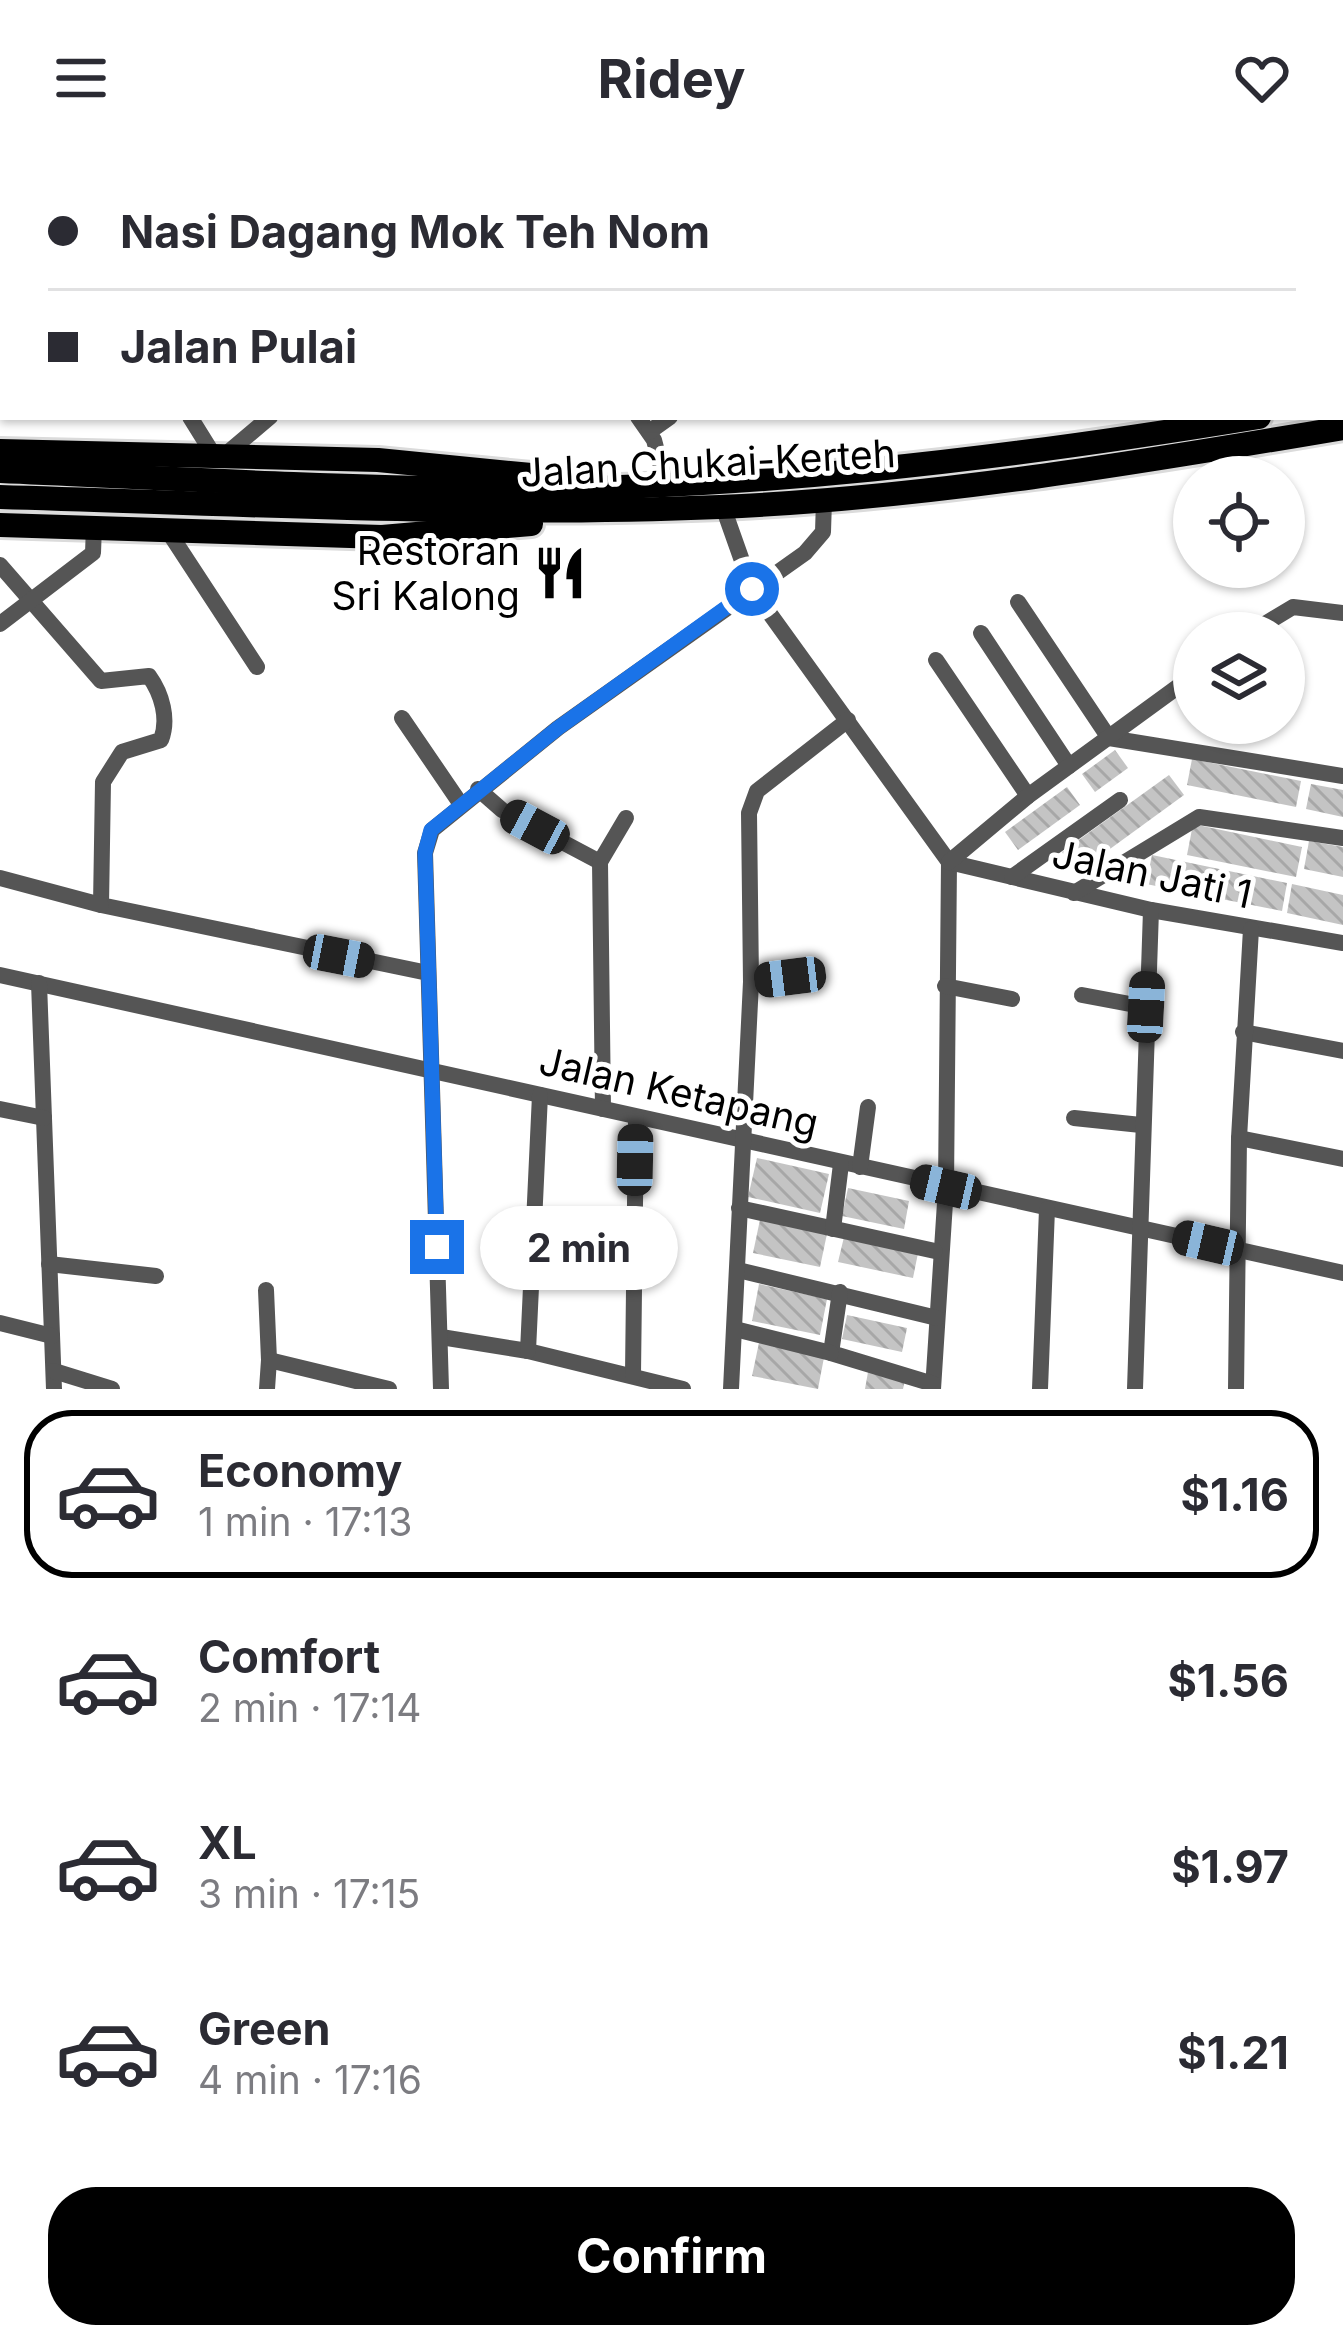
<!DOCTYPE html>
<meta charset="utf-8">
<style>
:root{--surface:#fff;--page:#f2f2f3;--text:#2b2b33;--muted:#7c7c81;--line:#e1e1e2;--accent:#000}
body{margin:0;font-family:Inter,sans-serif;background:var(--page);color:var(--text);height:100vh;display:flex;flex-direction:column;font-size:45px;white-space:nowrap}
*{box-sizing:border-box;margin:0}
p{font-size:39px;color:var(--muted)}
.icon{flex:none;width:66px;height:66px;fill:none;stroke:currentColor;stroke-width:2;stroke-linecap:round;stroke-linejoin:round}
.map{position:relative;height:1233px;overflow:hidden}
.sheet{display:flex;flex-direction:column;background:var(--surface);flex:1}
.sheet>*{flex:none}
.banner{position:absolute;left:0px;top:0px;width:1344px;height:264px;box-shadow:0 3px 9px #0004;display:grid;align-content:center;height:264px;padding:0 48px;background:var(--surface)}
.fabs{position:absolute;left:1173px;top:300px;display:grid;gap:24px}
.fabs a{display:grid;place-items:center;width:132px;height:132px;border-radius:50%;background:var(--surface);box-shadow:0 3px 9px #0004;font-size:60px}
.end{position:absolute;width:54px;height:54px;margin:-27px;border:15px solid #1a73e8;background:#fff;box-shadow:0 0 0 6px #fff}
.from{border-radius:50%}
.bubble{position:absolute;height:84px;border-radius:42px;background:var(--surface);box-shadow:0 3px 9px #0004;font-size:39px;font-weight:700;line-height:84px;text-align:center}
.car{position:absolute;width:36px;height:72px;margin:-36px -18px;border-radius:15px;box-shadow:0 0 9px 3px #0007;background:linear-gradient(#222 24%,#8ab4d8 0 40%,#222 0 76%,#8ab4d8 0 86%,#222 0)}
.banner b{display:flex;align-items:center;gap:42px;height:114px;font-size:45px}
.banner b+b{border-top:3px solid var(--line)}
.banner i{width:30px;height:30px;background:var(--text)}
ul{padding:21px 0 0;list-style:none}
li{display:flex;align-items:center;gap:36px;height:168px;margin:0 24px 18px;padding:0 24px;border:6px solid transparent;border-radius:48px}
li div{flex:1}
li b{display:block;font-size:45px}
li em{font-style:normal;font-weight:700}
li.on{border-color:var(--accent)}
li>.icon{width:108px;height:108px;stroke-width:1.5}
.primary-button{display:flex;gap:24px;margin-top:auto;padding:24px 48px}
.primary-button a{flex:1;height:138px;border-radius:48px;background:var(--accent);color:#fff;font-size:48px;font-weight:700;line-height:138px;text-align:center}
header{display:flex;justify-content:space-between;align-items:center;height:156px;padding:0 48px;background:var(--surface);font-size:54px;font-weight:700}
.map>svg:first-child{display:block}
</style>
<header><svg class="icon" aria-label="menu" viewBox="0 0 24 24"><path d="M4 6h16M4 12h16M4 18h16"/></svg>Ridey<svg class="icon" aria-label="heart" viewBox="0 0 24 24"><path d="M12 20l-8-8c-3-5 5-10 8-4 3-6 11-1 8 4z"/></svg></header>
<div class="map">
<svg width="1343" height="1233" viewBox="0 0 1343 1233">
<defs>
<pattern id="building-back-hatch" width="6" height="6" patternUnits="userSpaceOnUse" patternTransform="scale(3)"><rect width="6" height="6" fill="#c4c4c4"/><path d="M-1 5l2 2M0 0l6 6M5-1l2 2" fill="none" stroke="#a7a7a7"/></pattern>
</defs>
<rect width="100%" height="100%" fill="#fff"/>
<g fill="url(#building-back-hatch)">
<path d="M1115,594L1128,612L1095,636L1082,618Z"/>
<path d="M1192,603L1301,625L1296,651L1187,629Z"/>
<path d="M1169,619L1184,639L1077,717L1062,696Z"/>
<path d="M1311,628L1343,634V661L1306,653Z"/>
<path d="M1067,631L1080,649L1018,694L1005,676Z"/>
<path d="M1193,668L1302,691L1296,721L1187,699Z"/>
<path d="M1309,685L1343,691V721L1304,713Z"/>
<path d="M1152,699L1287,727L1282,755L1146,728Z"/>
<path d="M1292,728L1343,739V769L1287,757Z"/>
<path d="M757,1002L829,1018L820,1057L748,1041Z"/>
<path d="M848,1032L909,1045L904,1073L842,1060Z"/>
<path d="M761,1059L828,1073L820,1111L753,1097Z"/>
<path d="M844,1081L918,1097L913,1122L838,1106Z"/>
<path d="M759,1128L827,1143L820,1179L752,1165Z"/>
<path d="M847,1159L907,1172L902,1196L842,1183Z"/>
<path d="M760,1182L825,1196L818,1233L752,1220Z"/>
<path d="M868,1216L905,1224L903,1233H865Z"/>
</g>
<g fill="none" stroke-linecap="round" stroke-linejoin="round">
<defs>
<g id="highway">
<path d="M1341,248L1343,247"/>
<path d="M0,295L378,304L531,319"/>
<path d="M0,315C160,322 321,331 482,333C741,335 1004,303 1259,261"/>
<path d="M0,341C239,348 480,361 720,351C928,342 1137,307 1343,272"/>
<path d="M0,369L382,381L531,368"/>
</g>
</defs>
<use href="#highway" stroke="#dbdbdb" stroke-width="30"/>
<g stroke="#555" stroke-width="16">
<path d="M147,0L148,3"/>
<path d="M443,0L445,3"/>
<path d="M590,0L598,3"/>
<path d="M682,0L684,3"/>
<path d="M40,3L44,0"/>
<path d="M336,3L343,0"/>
<path d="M1032,3L1037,0"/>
<path d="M0,32L3,30"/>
<path d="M190,261L213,298"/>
<path d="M638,261L654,284L665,326"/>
<path d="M649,276L670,261"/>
<path d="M226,298L270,261"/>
<path d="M723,351L752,433L949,706L946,1031L933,1233"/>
<path d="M166,372L257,511"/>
<path d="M0,409L101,525L149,520C162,538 169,563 161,584L122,596L103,626L101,749L428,817"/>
<path d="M1018,446L1109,582L1343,620"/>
<path d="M0,468L93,397L94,370"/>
<path d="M981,477L1069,610"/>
<path d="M1250,477L1293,451L1343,457"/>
<path d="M936,504L1028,640"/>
<path d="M402,562L460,647"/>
<path d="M478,633L502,654L600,706"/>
<path d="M600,706L603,953"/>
<path d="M600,706L626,662"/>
<path d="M949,706L1151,754L1343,787"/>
<path d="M949,706L1028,640L1194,519"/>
<path d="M1012,721L1120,644"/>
<path d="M0,722L101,749"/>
<path d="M1074,737L1199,661L1343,682"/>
<path d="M0,819L1343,1117"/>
<path d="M751,826L790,821"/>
<path d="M39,827L54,1233"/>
<path d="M945,830L1012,843"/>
<path d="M1082,839L1146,851"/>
<path d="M1243,876L1343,895"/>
<path d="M0,953L44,962"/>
<path d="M1074,962L1141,969"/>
<path d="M1239,982L1343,1003"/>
<path d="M860,1011L868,951"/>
<path d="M739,1052L935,1095"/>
<path d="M833,1073L841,1008"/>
<path d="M49,1108L156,1120"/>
<path d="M738,1114L937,1162"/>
<path d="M266,1134L269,1204"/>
<path d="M840,1136L831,1197L933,1228"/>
<path d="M0,1167L52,1180"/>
<path d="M735,1173L831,1197"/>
<path d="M441,1181L528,1195L683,1233"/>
<path d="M528,1195L540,939"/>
<path d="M54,1215L112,1233"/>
<path d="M633,1219L636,962"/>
<path d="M267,1233L269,1204L389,1233"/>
<path d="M441,1233L425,697L432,674L558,572L805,397L823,376L824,344"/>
<path d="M731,1233L751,826L749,657L757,635L848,564"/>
<path d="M1040,1233L1047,1053"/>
<path d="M1135,1233L1151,754"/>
<path d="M1236,1233L1239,982L1251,773"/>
</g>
<use href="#highway" stroke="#000" stroke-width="24"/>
</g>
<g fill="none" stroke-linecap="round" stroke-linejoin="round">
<path stroke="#1a73e8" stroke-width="15" d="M437,1091L425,697L431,674L558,572L752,433"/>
</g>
<defs>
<symbol id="restaurant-bare" viewBox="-9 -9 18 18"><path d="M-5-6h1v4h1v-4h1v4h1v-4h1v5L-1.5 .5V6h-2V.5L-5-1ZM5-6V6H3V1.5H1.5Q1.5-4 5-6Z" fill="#000" stroke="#fff" stroke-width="2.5" paint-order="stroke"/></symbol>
</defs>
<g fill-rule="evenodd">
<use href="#restaurant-bare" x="522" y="379" width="76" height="76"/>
</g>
<g text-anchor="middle" stroke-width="10" stroke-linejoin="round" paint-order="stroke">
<g font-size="39" fill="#000" stroke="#fff">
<text transform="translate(708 307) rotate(-3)" y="14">Jalan Chukai-Kerteh</text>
<text transform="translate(1152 718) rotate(12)" y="14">Jalan Jati 1</text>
<text transform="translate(679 936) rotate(13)" y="14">Jalan Ketapang</text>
</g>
<g font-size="39" fill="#000" stroke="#fff" text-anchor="end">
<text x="520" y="409">Restoran<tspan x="520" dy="45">Sri Kalong</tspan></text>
</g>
</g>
</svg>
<div class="fabs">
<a><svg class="icon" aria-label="locate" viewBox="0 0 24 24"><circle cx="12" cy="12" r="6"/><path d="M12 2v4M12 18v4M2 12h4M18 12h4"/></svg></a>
<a><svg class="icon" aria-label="layers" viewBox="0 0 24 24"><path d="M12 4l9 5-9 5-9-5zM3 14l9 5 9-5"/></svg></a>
</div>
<i class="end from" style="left:752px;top:433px"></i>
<i class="end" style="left:437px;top:1091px"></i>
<div class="bubble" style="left:480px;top:1050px;width:198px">2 min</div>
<i class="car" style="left:535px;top:671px;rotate:298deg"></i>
<i class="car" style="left:339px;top:800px;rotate:101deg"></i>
<i class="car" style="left:790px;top:821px;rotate:263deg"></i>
<i class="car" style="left:1146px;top:851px;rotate:3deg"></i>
<i class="car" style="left:635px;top:1004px;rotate:1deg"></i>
<i class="car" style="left:946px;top:1031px;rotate:283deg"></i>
<i class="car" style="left:1208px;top:1087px;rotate:283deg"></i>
<div class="banner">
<b><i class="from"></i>Nasi Dagang Mok Teh Nom</b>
<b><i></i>Jalan Pulai</b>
</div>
</div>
<section class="sheet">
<ul>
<li class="on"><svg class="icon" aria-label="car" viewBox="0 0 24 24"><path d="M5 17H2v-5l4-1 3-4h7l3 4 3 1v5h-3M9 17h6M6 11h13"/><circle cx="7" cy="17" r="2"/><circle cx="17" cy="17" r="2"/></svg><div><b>Economy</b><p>1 min · 17:13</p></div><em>$1.16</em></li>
<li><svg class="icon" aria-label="car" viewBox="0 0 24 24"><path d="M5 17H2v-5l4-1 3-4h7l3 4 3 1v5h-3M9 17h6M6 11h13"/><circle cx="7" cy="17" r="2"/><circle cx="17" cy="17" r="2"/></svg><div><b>Comfort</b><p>2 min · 17:14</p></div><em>$1.56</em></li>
<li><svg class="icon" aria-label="car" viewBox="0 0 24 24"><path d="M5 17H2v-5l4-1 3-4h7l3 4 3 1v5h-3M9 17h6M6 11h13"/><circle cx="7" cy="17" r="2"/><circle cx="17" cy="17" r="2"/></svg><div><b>XL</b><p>3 min · 17:15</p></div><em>$1.97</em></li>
<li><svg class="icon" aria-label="car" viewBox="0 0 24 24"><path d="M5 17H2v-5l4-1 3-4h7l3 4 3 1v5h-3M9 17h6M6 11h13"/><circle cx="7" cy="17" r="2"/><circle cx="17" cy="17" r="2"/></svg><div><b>Green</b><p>4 min · 17:16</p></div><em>$1.21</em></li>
</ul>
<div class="primary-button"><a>Confirm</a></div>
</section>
